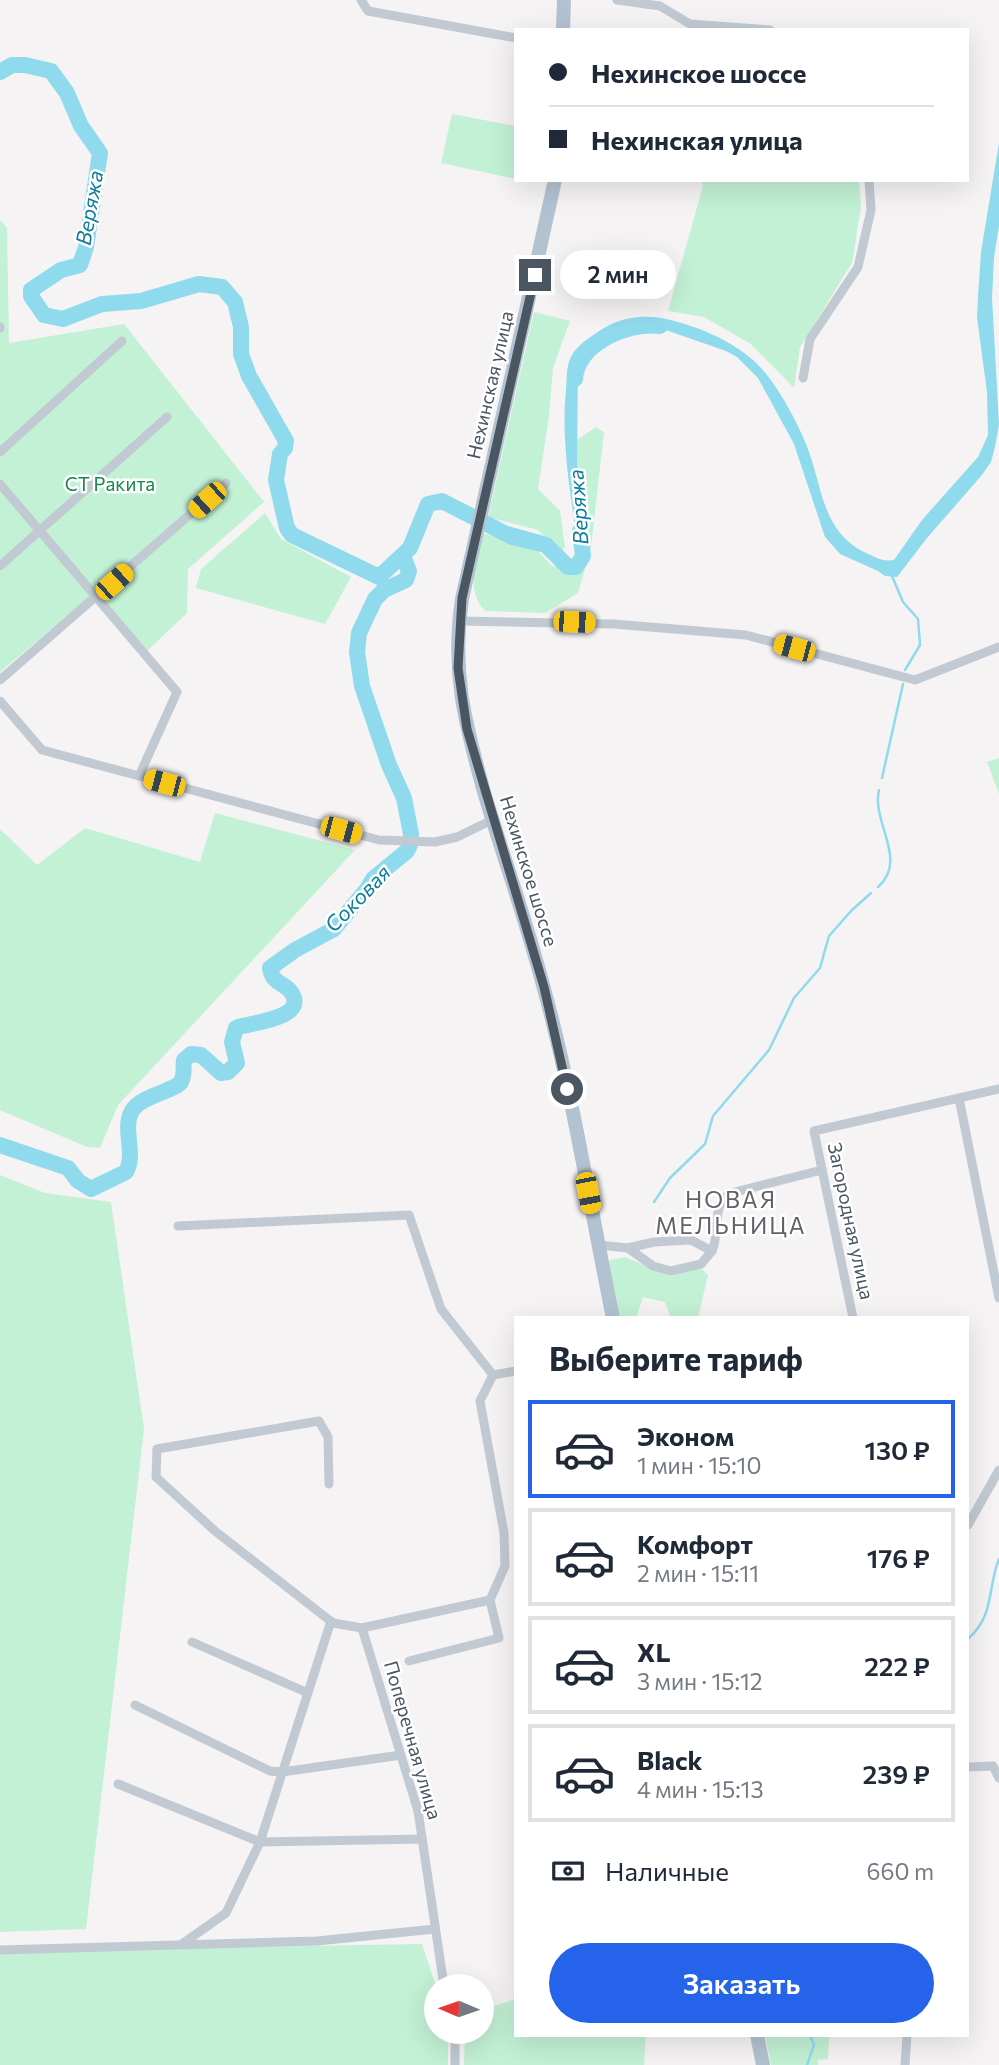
<!DOCTYPE html>
<html lang="ru">
<meta charset="utf-8">
<style>
:root{--surface:#fff;--page:#f6f6f7;--text:#1f2937;--muted:#747a83;--line:#e0e1e3;--accent:#2563eb}
body{margin:0;font-family:Commissioner,sans-serif;background:var(--page);color:var(--text);height:100vh;display:flex;flex-direction:column;font-size:26px;white-space:nowrap}
*{box-sizing:border-box;margin:0}
p{font-size:23px;color:var(--muted)}
.icon{flex:none;width:38px;height:38px;fill:none;stroke:currentColor;stroke-width:2;stroke-linecap:round;stroke-linejoin:round}
.map{position:relative;flex:1;overflow:hidden}
.details{position:absolute;left:514px;top:1316px;width:455px;height:721px;display:flex;flex-direction:column;background:var(--surface);border-radius:0px;box-shadow:0 7px 28px #0002}
.details>*{flex:none}
.guide{position:absolute;left:514px;top:28px;width:455px;height:154px;border-radius:0px;box-shadow:0 7px 28px #0002;display:grid;align-content:center;height:154px;padding:0 35px;background:var(--surface)}
.needle{width:46px;rotate:272deg}
.tools{position:absolute;left:424px;top:1974px;display:grid;gap:14px}
.tools a{display:grid;place-items:center;width:70px;height:70px;border-radius:50%;background:var(--surface);box-shadow:0 7px 28px #0002;font-size:35px}
.end{position:absolute;width:32px;height:32px;margin:-16px;border:9px solid #4a5661;background:#fff;box-shadow:0 0 0 4px #fff}
.from{border-radius:50%}
.bubble{position:absolute;height:49px;border-radius:24px;background:var(--surface);box-shadow:0 7px 28px #0002;font-size:23px;font-weight:600;line-height:49px;text-align:center}
.car{position:absolute;width:21px;height:42px;margin:-21px -10px;border-radius:9px;box-shadow:0 0 5px 2px #0007;background:linear-gradient(#f5c518 24%,#345 0 40%,#f5c518 0 76%,#345 0 86%,#f5c518 0)}
.guide b{display:flex;align-items:center;gap:24px;height:66px;font-size:26px}
.guide b+b{border-top:2px solid var(--line)}
.guide i{width:18px;height:18px;background:var(--text)}
ul{padding:0;list-style:none}
li{display:flex;align-items:center;gap:21px;height:98px;margin:0 14px 10px;padding:0 21px;border:4px solid var(--line);border-radius:0px}
li div{flex:1}
li b{display:block;font-size:26px}
li em{font-style:normal;font-weight:600}
li.selected{border-color:var(--accent)}
li>.icon{width:63px;height:63px;stroke-width:1.5}
h2{padding:0 35px;font-size:32px;line-height:84px}
.pay{display:flex;align-items:center;gap:18px;height:77px;padding:0 35px;font-size:26px}
.pay p{margin-inline-start:auto}
.cta{display:flex;gap:14px;margin-top:auto;padding:14px 35px}
.cta a{flex:1;height:80px;border-radius:42px;background:var(--accent);color:#fff;font-size:28px;font-weight:600;line-height:80px;text-align:center}
.map>svg:first-child{display:block}
</style>
<div class="map">
<svg width="999" height="2065" viewBox="0 0 999 2065">
<rect width="100%" height="100%" fill="#f5f3f3"/>
<g fill="#c3f1d5">
<path d="M452,114L516,126V179L441,163Z"/>
<path d="M701,180H859L861,207L852,263L800,347L794,388L751,344L704,317L668,311L703,186Z"/>
<path d="M0,220L7,228L9,343L124,324L264,502L188,569L187,613L147,651L96,592L0,672Z"/>
<path d="M534,312L570,321L553,368L549,416L538,489L560,511L565,547L560,552L538,530L488,517Z"/>
<path d="M596,427L604,432L591,547L578,593L545,613L485,611C465,590 476,558 482,533L531,544L552,566L569,570L581,550L574,442Z"/>
<path d="M265,513L281,539L351,577L325,624L196,588L201,569Z"/>
<path d="M999,758V794L987,762Z"/>
<path d="M215,813L355,850L118,1105L100,1148L87,1147L0,1110V829L37,865L85,828L200,862Z"/>
<path d="M0,1175L45,1193L111,1202L144,1429L86,1929L0,1932Z"/>
<path d="M625,1257L671,1276L700,1267L708,1275L698,1318H671L665,1302L643,1297L636,1318H619L608,1266L610,1260Z"/>
<path d="M422,1944L436,1986V2032H448V2065H0V1951Z"/>
<path d="M516,1999V2035H646L644,2065H464L465,2032H481V2010Z"/>
<path d="M765,2035H829L828,2059L818,2060V2065H771Z"/>
</g>
<path fill="#90daee" d="M999,143V226L994,257L992,298L999,424L995,447L991,462L982,475L927,538L897,577L885,576L878,571L840,554L825,537L794,444L758,378L737,357L726,351L660,328L637,326L617,333L595,346L581,357L578,368L577,463L582,553C578,560 574,566 565,565L545,545L491,530L493,522L544,536L566,558L571,559L575,556L577,549C575,537 575,524 573,512C567,471 562,431 566,390C567,380 566,369 570,359C574,349 583,342 592,336C614,319 638,313 666,319C703,327 748,347 770,379C784,398 797,422 806,444C823,485 820,529 864,552C875,557 882,562 894,560L922,520L978,457L988,435L987,392L977,317L978,296L981,252Z"/>
<g fill="none" stroke-linecap="round" stroke-linejoin="round">
<g stroke="#90daee" stroke-width="2.5">
<path d="M892,576L903,602L918,619L920,645L905,670"/>
<path d="M882,778L903,684"/>
<path d="M878,887C909,860 871,822 879,790"/>
<path d="M654,1202L670,1178L705,1144L713,1116L769,1050L794,998L820,968L829,936L852,910L871,893"/>
<path d="M968,1639C995,1615 987,1589 999,1559"/>
<path d="M807,2065L814,2045L810,2035"/>
</g>
<g stroke="#90daee" stroke-width="16">
<path d="M0,72L12,65H25L51,71L67,93L81,126L100,153L86,247L80,265L61,270L31,290V296L44,315L63,319L102,304L141,301L199,284L222,287L235,302L241,327V354L249,376L286,441L285,448L280,454L276,480L287,528L292,535L379,577L410,548L428,504L442,501L512,537L546,545L568,567H576L583,556L580,531"/>
<path d="M575,379C578,343 628,322 660,326"/>
<path d="M0,1145L68,1168L78,1181L91,1189L126,1172C137,1153 120,1125 134,1108C145,1095 174,1091 181,1082C185,1075 183,1067 184,1060L191,1054L201,1055L221,1073L228,1072L237,1063L232,1042L236,1028C247,1023 310,1019 291,992C284,982 273,985 270,968L295,950L334,929L367,889L373,879L407,851L410,845L411,834L404,798L389,765L362,686L357,652L359,633L375,599L384,590L406,580L409,571L403,556"/>
</g>
<g stroke="#c1cad2" stroke-width="9">
<path d="M361,0L368,11L516,38"/>
<path d="M617,0L660,6L690,24L770,30"/>
<path d="M0,328V327"/>
<path d="M803,378L810,339L858,267L871,210L869,180"/>
<path d="M0,452L122,341"/>
<path d="M0,484L177,692L139,776"/>
<path d="M0,566L167,417"/>
<path d="M460,621L614,624L746,635L915,680L999,647"/>
<path d="M0,680L226,483"/>
<path d="M0,701L42,750L379,840L435,842L457,837L492,820"/>
<path d="M959,1098L999,1298"/>
<path d="M178,1226L409,1215L441,1309L493,1375L480,1401L504,1533L505,1566L490,1600L499,1638L409,1661"/>
<path d="M598,1245L628,1248L654,1242L691,1240L712,1251C721,1231 710,1205 731,1193L822,1170"/>
<path d="M628,1248L653,1266L671,1271L701,1264L712,1251"/>
<path d="M853,1318L814,1131L999,1089"/>
<path d="M493,1375L516,1371"/>
<path d="M329,1484L328,1437L319,1421L157,1449L156,1477L215,1531L333,1623L362,1628L490,1600"/>
<path d="M968,1525L999,1470"/>
<path d="M362,1628L418,1811L444,1986"/>
<path d="M192,1642L308,1693"/>
<path d="M135,1705L270,1771L282,1772L401,1755"/>
<path d="M968,1767L993,1766L999,1778"/>
<path d="M118,1784L260,1842L422,1839"/>
<path d="M182,1944L226,1913L260,1842L331,1621"/>
<path d="M0,1950L317,1941L435,1929"/>
<path d="M455,2065V2032"/>
<path d="M905,2065L907,2035"/>
</g>
<g stroke="#b3c2d1" stroke-width="14">
<path d="M563,30L564,0"/>
<path d="M555,180L462,599C451,671 465,723 484,792C503,856 526,920 543,985C573,1094 590,1207 613,1318"/>
<path d="M757,2035L763,2065"/>
</g>
</g>
<g fill="none" stroke-linecap="round" stroke-linejoin="round">
<path stroke="#4a5661" stroke-width="9" d="M535,275L462,598L458,668L467,729L544,987L567,1089"/>
</g>
<g text-anchor="middle" stroke-width="5" stroke-linejoin="round" paint-order="stroke">
<g font-size="19" fill="#4a5661" stroke="#fff">
<text transform="translate(490 385) rotate(-77)" y="7">Нехинская улица</text>
<text transform="translate(529 871) rotate(73)" y="7">Нехинское шоссе</text>
<text transform="translate(851 1221) rotate(78)" y="7">Загородная улица</text>
<text transform="translate(413 1740) rotate(74)" y="7">Поперечная улица</text>
</g>
<g font-size="19" fill="#17864f" stroke="#fff">
<text x="110" y="491">СТ Ракита</text>
</g>
<g font-size="21" font-style="italic" fill="#0c7c9b" stroke="#fff">
<text transform="translate(90 208) rotate(-80)" y="7">Веряжа</text>
<text transform="translate(579 507) rotate(-94)" y="7">Веряжа</text>
<text transform="translate(358 899) rotate(-46)" y="7">Соковая</text>
</g>
<g font-size="23" letter-spacing="2" fill="#5f6368" stroke="#fff">
<text x="731" y="1208">НОВАЯ<tspan x="731" dy="26">МЕЛЬНИЦА</tspan></text>
</g>
</g>
</svg>
<div class="tools">
<a><svg class="needle" viewBox="-14 -14 28 28"><path d="M0-13l5 13h-10z" fill="#e53935"/><path d="M0 13l5-13h-10z" fill="#747a83"/></svg></a>
</div>
<i class="end from" style="left:567px;top:1089px"></i>
<i class="end" style="left:535px;top:275px"></i>
<div class="bubble" style="left:560px;top:250px;width:116px">2 мин</div>
<i class="car" style="left:207px;top:500px;rotate:228deg"></i>
<i class="car" style="left:114px;top:582px;rotate:48deg"></i>
<i class="car" style="left:574px;top:622px;rotate:92deg"></i>
<i class="car" style="left:794px;top:648px;rotate:285deg"></i>
<i class="car" style="left:164px;top:783px;rotate:285deg"></i>
<i class="car" style="left:341px;top:830px;rotate:105deg"></i>
<i class="car" style="left:588px;top:1193px;rotate:169deg"></i>
<div class="guide">
<b><i class="from"></i>Нехинское шоссе</b>
<b><i></i>Нехинская улица</b>
</div>
<section class="details">
<h2>Выберите тариф</h2>
<ul>
<li class="selected"><svg class="icon" aria-label="car" viewBox="0 0 24 24"><path d="M5 17H2v-5l4-1 3-4h7l3 4 3 1v5h-3M9 17h6M6 11h13"/><circle cx="7" cy="17" r="2"/><circle cx="17" cy="17" r="2"/></svg><div><b>Эконом</b><p>1 мин · 15:10</p></div><em>130 ₽</em></li>
<li><svg class="icon" aria-label="car" viewBox="0 0 24 24"><path d="M5 17H2v-5l4-1 3-4h7l3 4 3 1v5h-3M9 17h6M6 11h13"/><circle cx="7" cy="17" r="2"/><circle cx="17" cy="17" r="2"/></svg><div><b>Комфорт</b><p>2 мин · 15:11</p></div><em>176 ₽</em></li>
<li><svg class="icon" aria-label="car" viewBox="0 0 24 24"><path d="M5 17H2v-5l4-1 3-4h7l3 4 3 1v5h-3M9 17h6M6 11h13"/><circle cx="7" cy="17" r="2"/><circle cx="17" cy="17" r="2"/></svg><div><b>XL</b><p>3 мин · 15:12</p></div><em>222 ₽</em></li>
<li><svg class="icon" aria-label="car" viewBox="0 0 24 24"><path d="M5 17H2v-5l4-1 3-4h7l3 4 3 1v5h-3M9 17h6M6 11h13"/><circle cx="7" cy="17" r="2"/><circle cx="17" cy="17" r="2"/></svg><div><b>Black</b><p>4 мин · 15:13</p></div><em>239 ₽</em></li>
</ul>
<div class="pay"><svg class="icon" aria-label="cash" viewBox="0 0 24 24"><path d="M3 7h18v10H3z"/><circle cx="12" cy="12" r="2"/></svg>Наличные<p>660 m</p></div>
<div class="cta"><a>Заказать</a></div>
</section>
</div>
